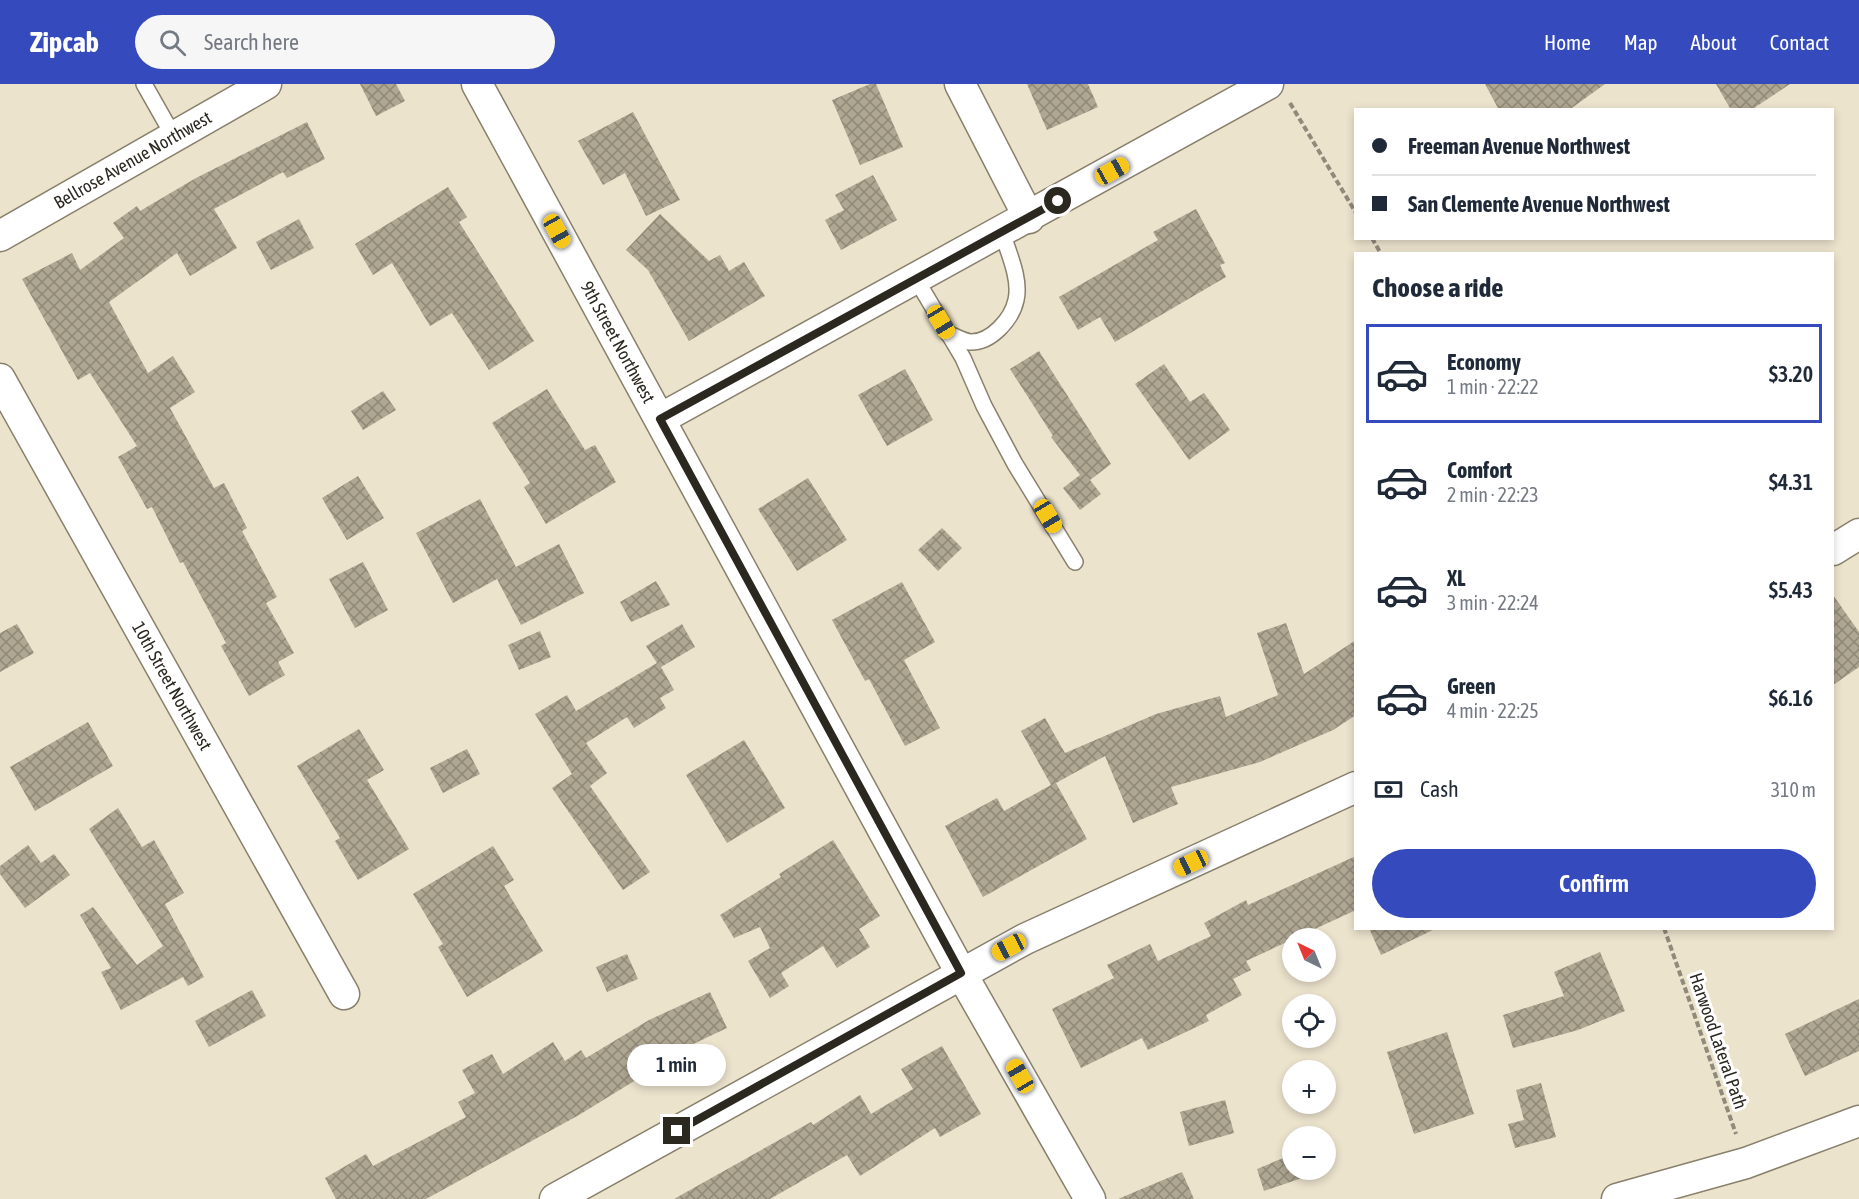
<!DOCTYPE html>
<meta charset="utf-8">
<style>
:root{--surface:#fff;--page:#f6f6f7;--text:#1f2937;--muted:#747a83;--line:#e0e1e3;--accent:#354bbd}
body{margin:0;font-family:"Asap Condensed",sans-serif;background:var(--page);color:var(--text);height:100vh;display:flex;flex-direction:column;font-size:22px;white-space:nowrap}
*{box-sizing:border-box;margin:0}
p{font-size:20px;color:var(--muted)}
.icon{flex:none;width:33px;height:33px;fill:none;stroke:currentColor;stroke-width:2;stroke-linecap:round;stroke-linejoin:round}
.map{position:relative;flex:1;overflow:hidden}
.sheet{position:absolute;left:1354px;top:168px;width:480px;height:678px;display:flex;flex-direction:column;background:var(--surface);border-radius:0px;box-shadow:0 3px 9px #0003}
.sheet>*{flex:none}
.banner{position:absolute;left:1354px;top:24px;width:480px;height:132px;border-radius:0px;box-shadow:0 3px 9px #0003;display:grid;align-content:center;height:132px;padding:0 18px;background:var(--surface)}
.needle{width:39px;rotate:317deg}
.controls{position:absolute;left:1282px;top:844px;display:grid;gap:12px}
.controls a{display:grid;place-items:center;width:54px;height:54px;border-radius:50%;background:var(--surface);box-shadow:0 3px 9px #0003;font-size:30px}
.end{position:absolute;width:27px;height:27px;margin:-14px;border:8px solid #2b2820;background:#fff;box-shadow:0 0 0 3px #fff}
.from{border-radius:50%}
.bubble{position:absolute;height:42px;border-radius:21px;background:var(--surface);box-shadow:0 3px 9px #0003;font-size:20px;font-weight:600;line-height:42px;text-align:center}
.car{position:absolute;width:18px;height:36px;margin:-18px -9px;border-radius:8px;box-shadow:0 0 4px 2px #0007;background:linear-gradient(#f5c518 24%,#345 0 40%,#f5c518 0 76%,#345 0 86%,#f5c518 0)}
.banner b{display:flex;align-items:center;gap:21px;height:57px;font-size:22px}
.banner b+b{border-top:2px solid var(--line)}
.banner i{width:15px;height:15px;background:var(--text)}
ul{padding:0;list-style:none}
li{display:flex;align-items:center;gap:18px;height:99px;margin:0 12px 9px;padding:0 6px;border:3px solid transparent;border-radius:0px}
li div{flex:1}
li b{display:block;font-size:22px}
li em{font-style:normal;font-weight:600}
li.on{border-color:var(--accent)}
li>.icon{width:54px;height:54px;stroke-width:1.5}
h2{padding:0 18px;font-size:27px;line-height:72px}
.pay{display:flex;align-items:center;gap:15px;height:66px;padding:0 18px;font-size:22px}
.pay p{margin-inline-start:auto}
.primary-button{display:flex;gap:12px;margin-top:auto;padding:12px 18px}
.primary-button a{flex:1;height:69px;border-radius:36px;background:var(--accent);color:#fff;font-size:24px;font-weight:600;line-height:69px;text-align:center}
header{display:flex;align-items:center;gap:36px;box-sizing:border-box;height:84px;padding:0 30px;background:var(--accent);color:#fff}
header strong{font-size:28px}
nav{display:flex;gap:33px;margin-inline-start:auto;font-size:21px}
.search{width:420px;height:54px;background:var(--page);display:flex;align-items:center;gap:15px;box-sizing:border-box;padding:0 21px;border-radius:33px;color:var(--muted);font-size:22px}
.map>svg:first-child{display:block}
</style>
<header>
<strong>Zipcab</strong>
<div class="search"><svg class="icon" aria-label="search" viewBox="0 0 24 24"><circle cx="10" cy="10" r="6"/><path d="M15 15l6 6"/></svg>Search here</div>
<nav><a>Home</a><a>Map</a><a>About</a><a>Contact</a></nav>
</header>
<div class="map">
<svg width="1859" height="1115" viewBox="0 0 1859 1115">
<defs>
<pattern id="building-cross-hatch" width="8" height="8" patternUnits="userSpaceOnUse" patternTransform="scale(1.5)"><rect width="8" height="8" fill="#afa792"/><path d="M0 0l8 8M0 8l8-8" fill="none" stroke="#8f8877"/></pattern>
</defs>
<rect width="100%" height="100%" fill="#ece3cd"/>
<g fill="url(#building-cross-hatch)">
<path d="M360,0H396L405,17L376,32Z"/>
<path d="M870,0H876L903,63L860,81L832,16Z"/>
<path d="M1027,0H1088L1098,23L1047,46Z"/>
<path d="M1485,0H1605L1569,26H1499Z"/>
<path d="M1716,0H1790L1751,26H1731Z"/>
<path d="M633,28L680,116L646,132L625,89L603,101L578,57Z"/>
<path d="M307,38L325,75L287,94L283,88L214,125L237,164L190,192L177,169L109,218L148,289L173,272L195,308L170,324L214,404L224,399L247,444L242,447L277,513L266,519L294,569L278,578L285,591L249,612L221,562L226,559L183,478L180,479L152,423L147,425L118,373L137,362L90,289L78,296L22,195L72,169L80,186L124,154L113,139L137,122L140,127L196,94Z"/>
<path d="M873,91L897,136L841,166L825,136L844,126L835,111Z"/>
<path d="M448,103L467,133L459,138L534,257L489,286L452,229L430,242L392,179L373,191L355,160Z"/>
<path d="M1196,125L1225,179L1220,181L1226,193L1115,258L1100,233L1078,246L1059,213L1158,156L1153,148Z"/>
<path d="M660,130L709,177L720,171L729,187L744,178L765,212L689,257L648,186L626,166Z"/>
<path d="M299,135L314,164L271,186L256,158Z"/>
<path d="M1039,267L1111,380L1090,396L1101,410L1080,426L1063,404L1080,391L1051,353L1053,352L1010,285Z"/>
<path d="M1164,280L1190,318L1204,309L1230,346L1189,376L1135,300Z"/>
<path d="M905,285L933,336L887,362L858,311Z"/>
<path d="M547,305L585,366L595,361L616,398L546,440L524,403L530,399L492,339Z"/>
<path d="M383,307L396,326L363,346L351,327Z"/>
<path d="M358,392L384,434L347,456L322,414Z"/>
<path d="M808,394L847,456L797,487L758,425Z"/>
<path d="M480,415L516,483L559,460L584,509L521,541L497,495L453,519L416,449Z"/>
<path d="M942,444L962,464L938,487L918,466Z"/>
<path d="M363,478L388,526L355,544L329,495Z"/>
<path d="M656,497L670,521L631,538L620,518Z"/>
<path d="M902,498L935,558L904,576L940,644L905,662L869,595L865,597L832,536Z"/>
<path d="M1833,511L1859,548V583L1833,601Z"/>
<path d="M1286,539L1304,590L1356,556V631L1333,646L1260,678L1171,703L1178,720L1133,739L1105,672L1056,699L1087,755L983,813L945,742L997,714L1004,727L1051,701L1021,647L1045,634L1065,669L1156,630L1220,612L1226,633L1278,611L1257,549Z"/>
<path d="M17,540L34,569L0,588V549Z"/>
<path d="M682,540L695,563L661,583L674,606L660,614L666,624L634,644L627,633L586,659L607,689L590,702L650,788L623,806L552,704L572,690L535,630L567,611L576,627L657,579L646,562Z"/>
<path d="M540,547L551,573L519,586L508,561Z"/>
<path d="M88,638L113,682L35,727L10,683Z"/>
<path d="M359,645L384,686L367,696L409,765L358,796L335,757L340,754L297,682Z"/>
<path d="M744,656L785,724L727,759L686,691Z"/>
<path d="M467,665L480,690L443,709L430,684Z"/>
<path d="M118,724L142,763L154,756L184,809L165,820L204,893L188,902L183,893L121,926L101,888L111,884L80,831L93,823L137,881L163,862L89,745Z"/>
<path d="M833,756L880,832L859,845L870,863L837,884L823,862L781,889L789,902L770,914L748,877L770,864L760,843L734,854L720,831L781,793L779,790Z"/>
<path d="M28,761L41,779L54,770L70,791L25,824L0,790V782Z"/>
<path d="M493,762L514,796L504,802L543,867L467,913L438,863L443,860L413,810Z"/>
<path d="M1356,772V826L1246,877L1251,886L1233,895L1242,911L1206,931L1209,937L1148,966L1142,954L1081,984L1052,925L1114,894L1107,881L1150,860L1158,877L1211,852L1204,839L1246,816L1248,821Z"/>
<path d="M1369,844H1437L1381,871Z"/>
<path d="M1600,868L1625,927L1578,946L1513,964L1503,931L1564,912L1554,888Z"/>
<path d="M627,870L638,895L607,908L596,883Z"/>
<path d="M252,906L266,932L209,963L195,937Z"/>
<path d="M710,908L727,944L668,972L670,975L579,1031L426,1115H336L325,1094L366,1070L373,1082L466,1033L458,1018L475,1009L462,986L492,970L503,990L553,958L565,977L581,966L586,974L649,936Z"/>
<path d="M1859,915V967L1805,992L1785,950Z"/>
<path d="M1447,948L1474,1030L1414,1050L1387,968Z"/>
<path d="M942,962L981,1030L940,1053L935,1044L860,1092L847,1071L770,1115H674L811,1038L813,1041L860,1011L871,1030L913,1005L901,985Z"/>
<path d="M1541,999L1556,1053L1515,1064L1508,1040L1524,1036L1516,1006Z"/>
<path d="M1225,1016L1234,1049L1189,1062L1180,1028Z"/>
<path d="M1293,1070V1086H1306L1308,1092L1264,1107L1257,1085Z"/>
<path d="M1182,1088L1194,1115H1118Z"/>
</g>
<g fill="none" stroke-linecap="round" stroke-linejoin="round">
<defs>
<g id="lane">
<path d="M144,0L174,53"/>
<path d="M916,195L963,274L984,322L1015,380L1075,478"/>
<path d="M948,250C955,252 963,257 970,258C991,259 1012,235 1016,216C1021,195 1008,168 1002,148"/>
</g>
<g id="street">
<path id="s1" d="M477,0L961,889L1090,1115"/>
<path d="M960,0L1029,134"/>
<path id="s2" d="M0,152L266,0"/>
<path id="s3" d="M0,295L344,910"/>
<path d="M660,335L1268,0"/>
<path d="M1833,466L1859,450"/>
<path d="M555,1115L1025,855L1356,703"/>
<path d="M1617,1115L1746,1079L1859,1037"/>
</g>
</defs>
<use href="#lane" stroke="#88806c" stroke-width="18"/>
<use href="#street" stroke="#88806c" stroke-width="33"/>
<g stroke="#908a7b" stroke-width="4" stroke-dasharray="6 3" stroke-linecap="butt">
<path d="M1290,19L1356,129"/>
<path d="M1372,154L1381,170"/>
<path d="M1664,844L1736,1050"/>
</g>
<use href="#lane" stroke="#fff" stroke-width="15"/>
<use href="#street" stroke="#fff" stroke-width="30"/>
</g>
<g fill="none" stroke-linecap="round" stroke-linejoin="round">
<path stroke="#2b2820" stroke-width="8" d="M677,1047L961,889L660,335L1058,117"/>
</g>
<g text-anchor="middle" stroke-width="6" stroke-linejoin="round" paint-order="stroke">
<g font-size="18" fill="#2b2820" stroke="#fff">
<text dy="6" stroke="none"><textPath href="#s2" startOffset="153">Bellrose Avenue Northwest</textPath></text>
<text dy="6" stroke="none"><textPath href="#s1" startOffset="294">9th Street Northwest</textPath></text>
<text dy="6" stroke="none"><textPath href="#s3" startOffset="352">10th Street Northwest</textPath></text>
<text transform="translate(1718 957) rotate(71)" y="6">Harwood Lateral Path</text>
</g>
</g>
</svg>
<div class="controls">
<a><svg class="needle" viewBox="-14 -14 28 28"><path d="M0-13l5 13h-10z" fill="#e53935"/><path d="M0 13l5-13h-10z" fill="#747a83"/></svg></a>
<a><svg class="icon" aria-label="locate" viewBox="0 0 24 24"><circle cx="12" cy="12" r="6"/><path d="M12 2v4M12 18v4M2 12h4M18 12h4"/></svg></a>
<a>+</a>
<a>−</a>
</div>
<i class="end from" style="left:1058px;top:117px"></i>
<i class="end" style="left:677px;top:1047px"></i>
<div class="bubble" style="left:627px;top:960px;width:99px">1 min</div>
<i class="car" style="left:1112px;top:87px;rotate:61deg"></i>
<i class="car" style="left:557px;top:147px;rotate:151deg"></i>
<i class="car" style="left:941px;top:238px;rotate:149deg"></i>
<i class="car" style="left:1048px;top:432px;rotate:149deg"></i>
<i class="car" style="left:1191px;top:779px;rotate:245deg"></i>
<i class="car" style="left:1009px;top:863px;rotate:242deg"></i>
<i class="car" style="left:1020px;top:992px;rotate:330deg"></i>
<div class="banner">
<b><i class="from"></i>Freeman Avenue Northwest</b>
<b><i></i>San Clemente Avenue Northwest</b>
</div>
<section class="sheet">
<h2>Choose a ride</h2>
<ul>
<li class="on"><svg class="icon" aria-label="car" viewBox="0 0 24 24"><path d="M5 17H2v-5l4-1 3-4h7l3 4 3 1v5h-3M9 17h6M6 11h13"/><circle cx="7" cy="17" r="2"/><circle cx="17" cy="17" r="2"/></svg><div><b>Economy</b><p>1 min · 22:22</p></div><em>$3.20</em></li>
<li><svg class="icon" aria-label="car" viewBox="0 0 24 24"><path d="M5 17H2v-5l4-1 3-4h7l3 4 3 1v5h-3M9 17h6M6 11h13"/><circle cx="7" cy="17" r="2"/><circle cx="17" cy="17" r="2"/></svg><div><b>Comfort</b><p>2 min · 22:23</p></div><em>$4.31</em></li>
<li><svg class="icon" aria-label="car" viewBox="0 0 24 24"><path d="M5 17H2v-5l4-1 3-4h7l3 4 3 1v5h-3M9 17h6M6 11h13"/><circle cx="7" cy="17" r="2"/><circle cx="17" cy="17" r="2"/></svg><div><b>XL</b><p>3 min · 22:24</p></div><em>$5.43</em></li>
<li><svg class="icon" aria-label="car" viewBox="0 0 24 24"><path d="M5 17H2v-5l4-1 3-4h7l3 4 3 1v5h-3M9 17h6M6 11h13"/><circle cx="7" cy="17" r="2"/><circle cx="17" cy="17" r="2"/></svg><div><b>Green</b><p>4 min · 22:25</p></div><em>$6.16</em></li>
</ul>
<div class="pay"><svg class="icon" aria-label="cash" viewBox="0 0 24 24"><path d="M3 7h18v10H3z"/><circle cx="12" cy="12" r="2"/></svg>Cash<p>310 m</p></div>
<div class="primary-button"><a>Confirm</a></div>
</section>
</div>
